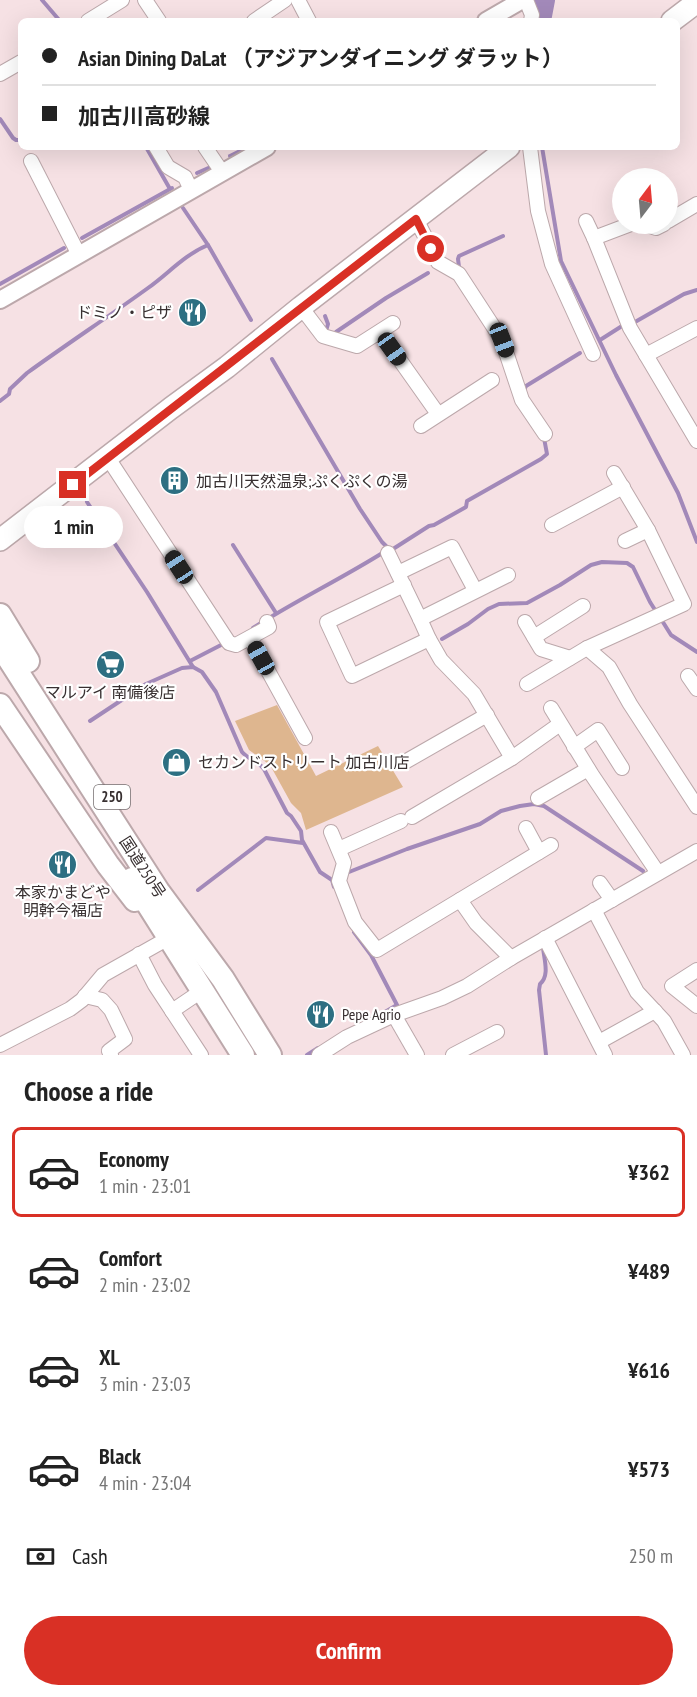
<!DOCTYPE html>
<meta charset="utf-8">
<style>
:root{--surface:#fff;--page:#f2f2f2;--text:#222;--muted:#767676;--line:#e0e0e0;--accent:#d93025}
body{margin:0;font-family:"PT Sans Narrow","Noto Sans JP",sans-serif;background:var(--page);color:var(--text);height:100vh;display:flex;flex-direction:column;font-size:22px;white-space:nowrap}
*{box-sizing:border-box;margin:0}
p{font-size:20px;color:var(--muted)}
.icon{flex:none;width:33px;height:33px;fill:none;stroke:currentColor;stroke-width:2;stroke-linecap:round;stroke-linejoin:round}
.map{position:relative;height:1055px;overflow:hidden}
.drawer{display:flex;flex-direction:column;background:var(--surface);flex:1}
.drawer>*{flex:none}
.banner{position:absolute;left:18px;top:18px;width:662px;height:132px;border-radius:9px;box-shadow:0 6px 24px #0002;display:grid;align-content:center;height:132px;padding:0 24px;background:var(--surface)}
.needle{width:39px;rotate:16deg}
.fabs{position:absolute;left:612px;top:168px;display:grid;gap:12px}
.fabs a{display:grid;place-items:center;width:66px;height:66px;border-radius:50%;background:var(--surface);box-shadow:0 6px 24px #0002;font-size:30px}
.end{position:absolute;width:27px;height:27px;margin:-14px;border:8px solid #d93025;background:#fff;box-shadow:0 0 0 3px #fff}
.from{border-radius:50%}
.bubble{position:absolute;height:42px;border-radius:21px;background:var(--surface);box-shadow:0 6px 24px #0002;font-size:20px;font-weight:800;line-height:42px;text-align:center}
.car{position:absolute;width:18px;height:36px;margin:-18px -9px;border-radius:8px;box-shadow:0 0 4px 2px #0007;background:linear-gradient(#222 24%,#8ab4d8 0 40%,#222 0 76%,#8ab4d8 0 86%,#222 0)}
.banner b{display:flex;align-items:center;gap:21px;height:57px;font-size:22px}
.banner b+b{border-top:2px solid var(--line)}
.banner i{width:15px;height:15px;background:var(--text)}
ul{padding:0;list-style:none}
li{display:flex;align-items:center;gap:18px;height:90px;margin:0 12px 9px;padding:0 12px;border:3px solid transparent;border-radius:9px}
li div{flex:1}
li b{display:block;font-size:22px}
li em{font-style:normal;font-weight:800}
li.current{border-color:var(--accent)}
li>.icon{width:54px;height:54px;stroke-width:1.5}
h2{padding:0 24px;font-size:27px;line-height:72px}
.pay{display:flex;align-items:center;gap:15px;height:66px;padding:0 24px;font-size:22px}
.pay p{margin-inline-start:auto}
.primary-button{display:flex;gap:12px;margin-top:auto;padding:12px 24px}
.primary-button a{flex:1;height:69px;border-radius:36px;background:var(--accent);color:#fff;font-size:24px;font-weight:800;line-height:69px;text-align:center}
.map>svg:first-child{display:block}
</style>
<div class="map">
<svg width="697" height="1055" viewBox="0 0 697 1055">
<rect width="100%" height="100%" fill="#f6e1e4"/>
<path fill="#deb68f" d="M277,705L316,776L378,746L403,787L306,830L301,813L291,803L270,765L249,750L235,721Z"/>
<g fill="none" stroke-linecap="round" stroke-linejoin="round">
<g stroke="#a289b9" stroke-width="4">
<path d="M42,0L60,21"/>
<path d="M0,119L13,138L16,140H21"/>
<path d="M146,147L170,189"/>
<path d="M542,147L561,261L616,375L678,493L697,542"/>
<path d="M230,156L240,151"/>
<path d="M197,173L213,166"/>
<path d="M183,208L208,245L251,320"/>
<path d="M82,238L172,188"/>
<path d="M459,267L458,259L459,256L503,236"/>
<path d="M0,284L64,248"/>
<path d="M325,316L328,324L326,331"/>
<path d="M635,322L684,294L697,290"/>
<path d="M336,332L386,298L428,273"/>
<path d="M600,340L622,326"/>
<path d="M272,359L360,509L382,542L389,549"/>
<path d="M524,390L526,386L580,353"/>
<path d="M0,401L9,394L10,389L27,373C67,344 108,317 148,288C168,274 184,255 208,245"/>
<path d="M87,502L147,592L193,667"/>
<path d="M233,545L276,613"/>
<path d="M390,549H393L429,526L434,525L466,507L467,501L541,459L547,454L544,438"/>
<path d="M661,619L671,635L697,652"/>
<path d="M253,628C295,601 341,579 384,552"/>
<path d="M442,639L468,624L488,609L499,604L527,603L560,585L591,565L602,562L627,563L633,567L650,602L657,613"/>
<path d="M190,661L223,644"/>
<path d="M90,721L146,684L182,668L193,667L202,672L216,692L242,752C249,760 258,761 264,769L287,813L291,816L301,831L302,840L320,872L332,880L334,887"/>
<path d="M344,874L407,849L480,824L501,811L520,806L534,804L544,806L643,871"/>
<path d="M198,890L266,838L303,843"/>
<path d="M354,932L371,955L397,1005L378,1016"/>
<path d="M543,947C544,960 550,975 540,984L539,990L546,1055"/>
<path d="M307,1055L318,1048"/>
</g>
<path stroke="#a289b9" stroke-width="22" d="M540,21L544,0"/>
<defs>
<g id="minor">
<path d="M145,0L159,21"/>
<path d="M298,0L309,21"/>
<path d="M526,0L532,15L531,21"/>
<path d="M88,21L122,0"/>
<path d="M254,21L285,0"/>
<path d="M0,74L21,62"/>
<path d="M156,147L168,167L185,177L191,190"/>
<path d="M205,147L222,172"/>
<path d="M530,147L538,211L552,264L593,354"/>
<path d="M31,161L79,255"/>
<path d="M416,219L438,262L459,274L502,340L522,400L545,434"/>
<path d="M586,221L594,238"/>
<path d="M668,221L697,204"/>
<path d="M631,224L594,238L630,328L697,441"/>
<path d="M644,224L656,228L664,224"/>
<path d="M301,307L323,336L357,346L393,323"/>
<path d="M380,332L438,414"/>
<path d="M646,355L697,328"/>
<path d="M421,426L492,380"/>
<path d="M108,458L229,643L236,645L269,627L267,622"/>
<path d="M552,525L623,487"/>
<path d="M625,541L648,530"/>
<path d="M388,553L420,619L429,639L441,660L474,694L512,758"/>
<path d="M398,573L452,547L475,590"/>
<path d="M404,585L327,622L352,676L429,639"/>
<path d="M420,619L508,575"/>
<path d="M525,622L541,649L570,658"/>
<path d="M534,637L583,606"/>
<path d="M250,638L305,738"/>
<path d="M587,648L609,667L630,704L697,807"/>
<path d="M688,676L697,689"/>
<path d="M527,684L587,648L684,604L648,530L614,473"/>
<path d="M551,708L592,775L658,873"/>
<path d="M574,747L598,730L622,768"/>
<path d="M403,763L487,715"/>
<path d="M538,798L588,769"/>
<path d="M412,817L512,758L560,724"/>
<path d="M526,828L539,852"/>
<path d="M331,832L344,863L339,881L355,922L377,950L551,845"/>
<path d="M339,849L401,821"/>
<path d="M600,883L612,900"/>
<path d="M460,900L476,923L511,958"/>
<path d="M594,910L637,992L664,1021L683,1055"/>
<path d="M545,938L605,1055"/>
<path d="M139,954L155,985L201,1055"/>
<path d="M697,970L672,986L697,1006"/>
<path d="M85,996L102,1000L111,1010L125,1039L109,1051L111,1055"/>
<path d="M172,1011L203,990"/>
<path d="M394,1015L417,1055"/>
<path d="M599,1042L655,1011"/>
<path d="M0,1045L70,1009L82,1000L103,975L165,940"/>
<path d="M319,1055L347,1037L394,1015L442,998L467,986L511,958L697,851"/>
<path d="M453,1055L497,1032"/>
</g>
<g id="tertiary">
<path d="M486,21L522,0"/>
<path d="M0,300L267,147"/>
</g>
<g id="primary">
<path d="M672,21L697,2"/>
<path d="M0,540L171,408L227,367L301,307L509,147"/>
</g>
<g id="trunk">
<path d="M0,615L28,661"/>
<path d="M0,645L158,891L223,979L270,1055"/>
<path d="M0,705L108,865L135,900"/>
<path d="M132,879L243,1055"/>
</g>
</defs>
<use href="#minor" stroke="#bca8ab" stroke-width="16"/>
<use href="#tertiary" stroke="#bca8ab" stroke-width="20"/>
<use href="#primary" stroke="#bca8ab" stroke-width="24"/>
<use href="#trunk" stroke="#bca8ab" stroke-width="26"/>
<use href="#minor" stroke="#fff" stroke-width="14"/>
<use href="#tertiary" stroke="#fff" stroke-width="16"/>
<use href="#primary" stroke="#fff" stroke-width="21"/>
<use href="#trunk" stroke="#fff" stroke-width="22"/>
</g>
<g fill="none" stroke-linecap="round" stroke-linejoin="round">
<path stroke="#d93025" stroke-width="8" d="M73,485C188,397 301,307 416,219L431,249"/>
</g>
<defs>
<symbol id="restaurant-disc" viewBox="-11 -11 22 22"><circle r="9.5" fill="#2d6f82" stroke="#fff"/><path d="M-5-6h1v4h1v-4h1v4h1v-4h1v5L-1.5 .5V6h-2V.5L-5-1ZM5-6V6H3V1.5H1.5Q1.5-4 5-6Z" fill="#fff"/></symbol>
<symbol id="building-disc" viewBox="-11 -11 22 22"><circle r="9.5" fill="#2d6f82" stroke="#fff"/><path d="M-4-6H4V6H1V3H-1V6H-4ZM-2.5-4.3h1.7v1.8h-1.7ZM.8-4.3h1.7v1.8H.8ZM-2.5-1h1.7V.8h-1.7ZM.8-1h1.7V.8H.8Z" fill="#fff"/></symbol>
<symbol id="supermarket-disc" viewBox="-11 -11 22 22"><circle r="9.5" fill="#2d6f82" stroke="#fff"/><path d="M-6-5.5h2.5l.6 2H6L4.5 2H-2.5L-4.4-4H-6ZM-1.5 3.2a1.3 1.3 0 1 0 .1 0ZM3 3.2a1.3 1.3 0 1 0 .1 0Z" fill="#fff"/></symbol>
<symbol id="shop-disc" viewBox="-11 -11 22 22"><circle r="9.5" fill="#2d6f82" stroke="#fff"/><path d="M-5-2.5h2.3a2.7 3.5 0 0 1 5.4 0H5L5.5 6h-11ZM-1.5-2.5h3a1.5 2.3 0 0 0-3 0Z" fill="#fff"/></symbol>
</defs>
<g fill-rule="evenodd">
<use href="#restaurant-disc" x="176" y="296" width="33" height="33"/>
<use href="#building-disc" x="158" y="464" width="33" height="33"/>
<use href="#supermarket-disc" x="94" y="648" width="33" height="33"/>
<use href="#shop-disc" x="160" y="746" width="33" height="33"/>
<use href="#restaurant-disc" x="46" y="848" width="33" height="33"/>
<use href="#restaurant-disc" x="304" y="998" width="33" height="33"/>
</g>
<g text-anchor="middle" stroke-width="4.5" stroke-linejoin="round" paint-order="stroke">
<rect fill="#fff" stroke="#746e6f" stroke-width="1.5" x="94" y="785" width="36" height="24" rx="4.5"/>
<g font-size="15" font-weight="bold" fill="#383031">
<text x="112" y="802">250</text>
</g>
<g font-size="16" fill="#383031" stroke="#fff" text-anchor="start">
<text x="172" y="318" text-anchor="end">ドミノ・ピザ</text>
<text x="196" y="487">加古川天然温泉;ぷくぷくの湯</text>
<text x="110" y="698" text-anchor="middle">マルアイ 南備後店</text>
<text x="198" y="768">セカンドストリート 加古川店</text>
<text x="63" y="898" text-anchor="middle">本家かまどや<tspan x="63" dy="18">明幹今福店</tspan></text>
<text x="342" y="1020">Pepe Agrio</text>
</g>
<g font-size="16" fill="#383031" stroke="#fff">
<text transform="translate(143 867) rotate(57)" y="6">国道250号</text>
</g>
</g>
</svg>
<div class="fabs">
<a><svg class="needle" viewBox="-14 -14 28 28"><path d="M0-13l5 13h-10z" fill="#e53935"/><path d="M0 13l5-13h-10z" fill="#767676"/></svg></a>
</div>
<i class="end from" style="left:431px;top:249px"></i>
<i class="end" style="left:73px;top:485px"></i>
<div class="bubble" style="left:24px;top:506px;width:99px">1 min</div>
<i class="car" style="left:502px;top:340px;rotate:159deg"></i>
<i class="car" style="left:392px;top:349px;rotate:145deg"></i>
<i class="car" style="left:179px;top:567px;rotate:327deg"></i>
<i class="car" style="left:261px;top:658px;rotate:331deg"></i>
<div class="banner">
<b><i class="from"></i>Asian Dining DaLat （アジアンダイニング ダラット）</b>
<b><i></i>加古川高砂線</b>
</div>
</div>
<section class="drawer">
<h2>Choose a ride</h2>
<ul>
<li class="current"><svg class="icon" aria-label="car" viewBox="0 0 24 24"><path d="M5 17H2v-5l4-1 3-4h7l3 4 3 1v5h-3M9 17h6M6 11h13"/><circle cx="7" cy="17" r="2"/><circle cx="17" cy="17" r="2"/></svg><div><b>Economy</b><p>1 min · 23:01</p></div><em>¥362</em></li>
<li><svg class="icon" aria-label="car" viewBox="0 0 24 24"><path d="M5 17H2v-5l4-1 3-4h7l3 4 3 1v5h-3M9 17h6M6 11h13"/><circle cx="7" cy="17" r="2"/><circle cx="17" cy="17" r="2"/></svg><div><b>Comfort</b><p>2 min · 23:02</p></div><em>¥489</em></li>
<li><svg class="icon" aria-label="car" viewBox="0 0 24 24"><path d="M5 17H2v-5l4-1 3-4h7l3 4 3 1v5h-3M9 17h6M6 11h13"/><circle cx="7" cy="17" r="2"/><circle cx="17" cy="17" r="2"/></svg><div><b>XL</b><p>3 min · 23:03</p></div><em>¥616</em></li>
<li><svg class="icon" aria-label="car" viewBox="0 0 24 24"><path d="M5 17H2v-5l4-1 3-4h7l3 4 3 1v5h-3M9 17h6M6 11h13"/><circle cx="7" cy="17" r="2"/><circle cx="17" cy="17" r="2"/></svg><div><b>Black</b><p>4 min · 23:04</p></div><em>¥573</em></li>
</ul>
<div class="pay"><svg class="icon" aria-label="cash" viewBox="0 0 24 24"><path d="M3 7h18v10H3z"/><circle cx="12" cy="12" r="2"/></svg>Cash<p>250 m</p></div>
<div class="primary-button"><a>Confirm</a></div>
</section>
